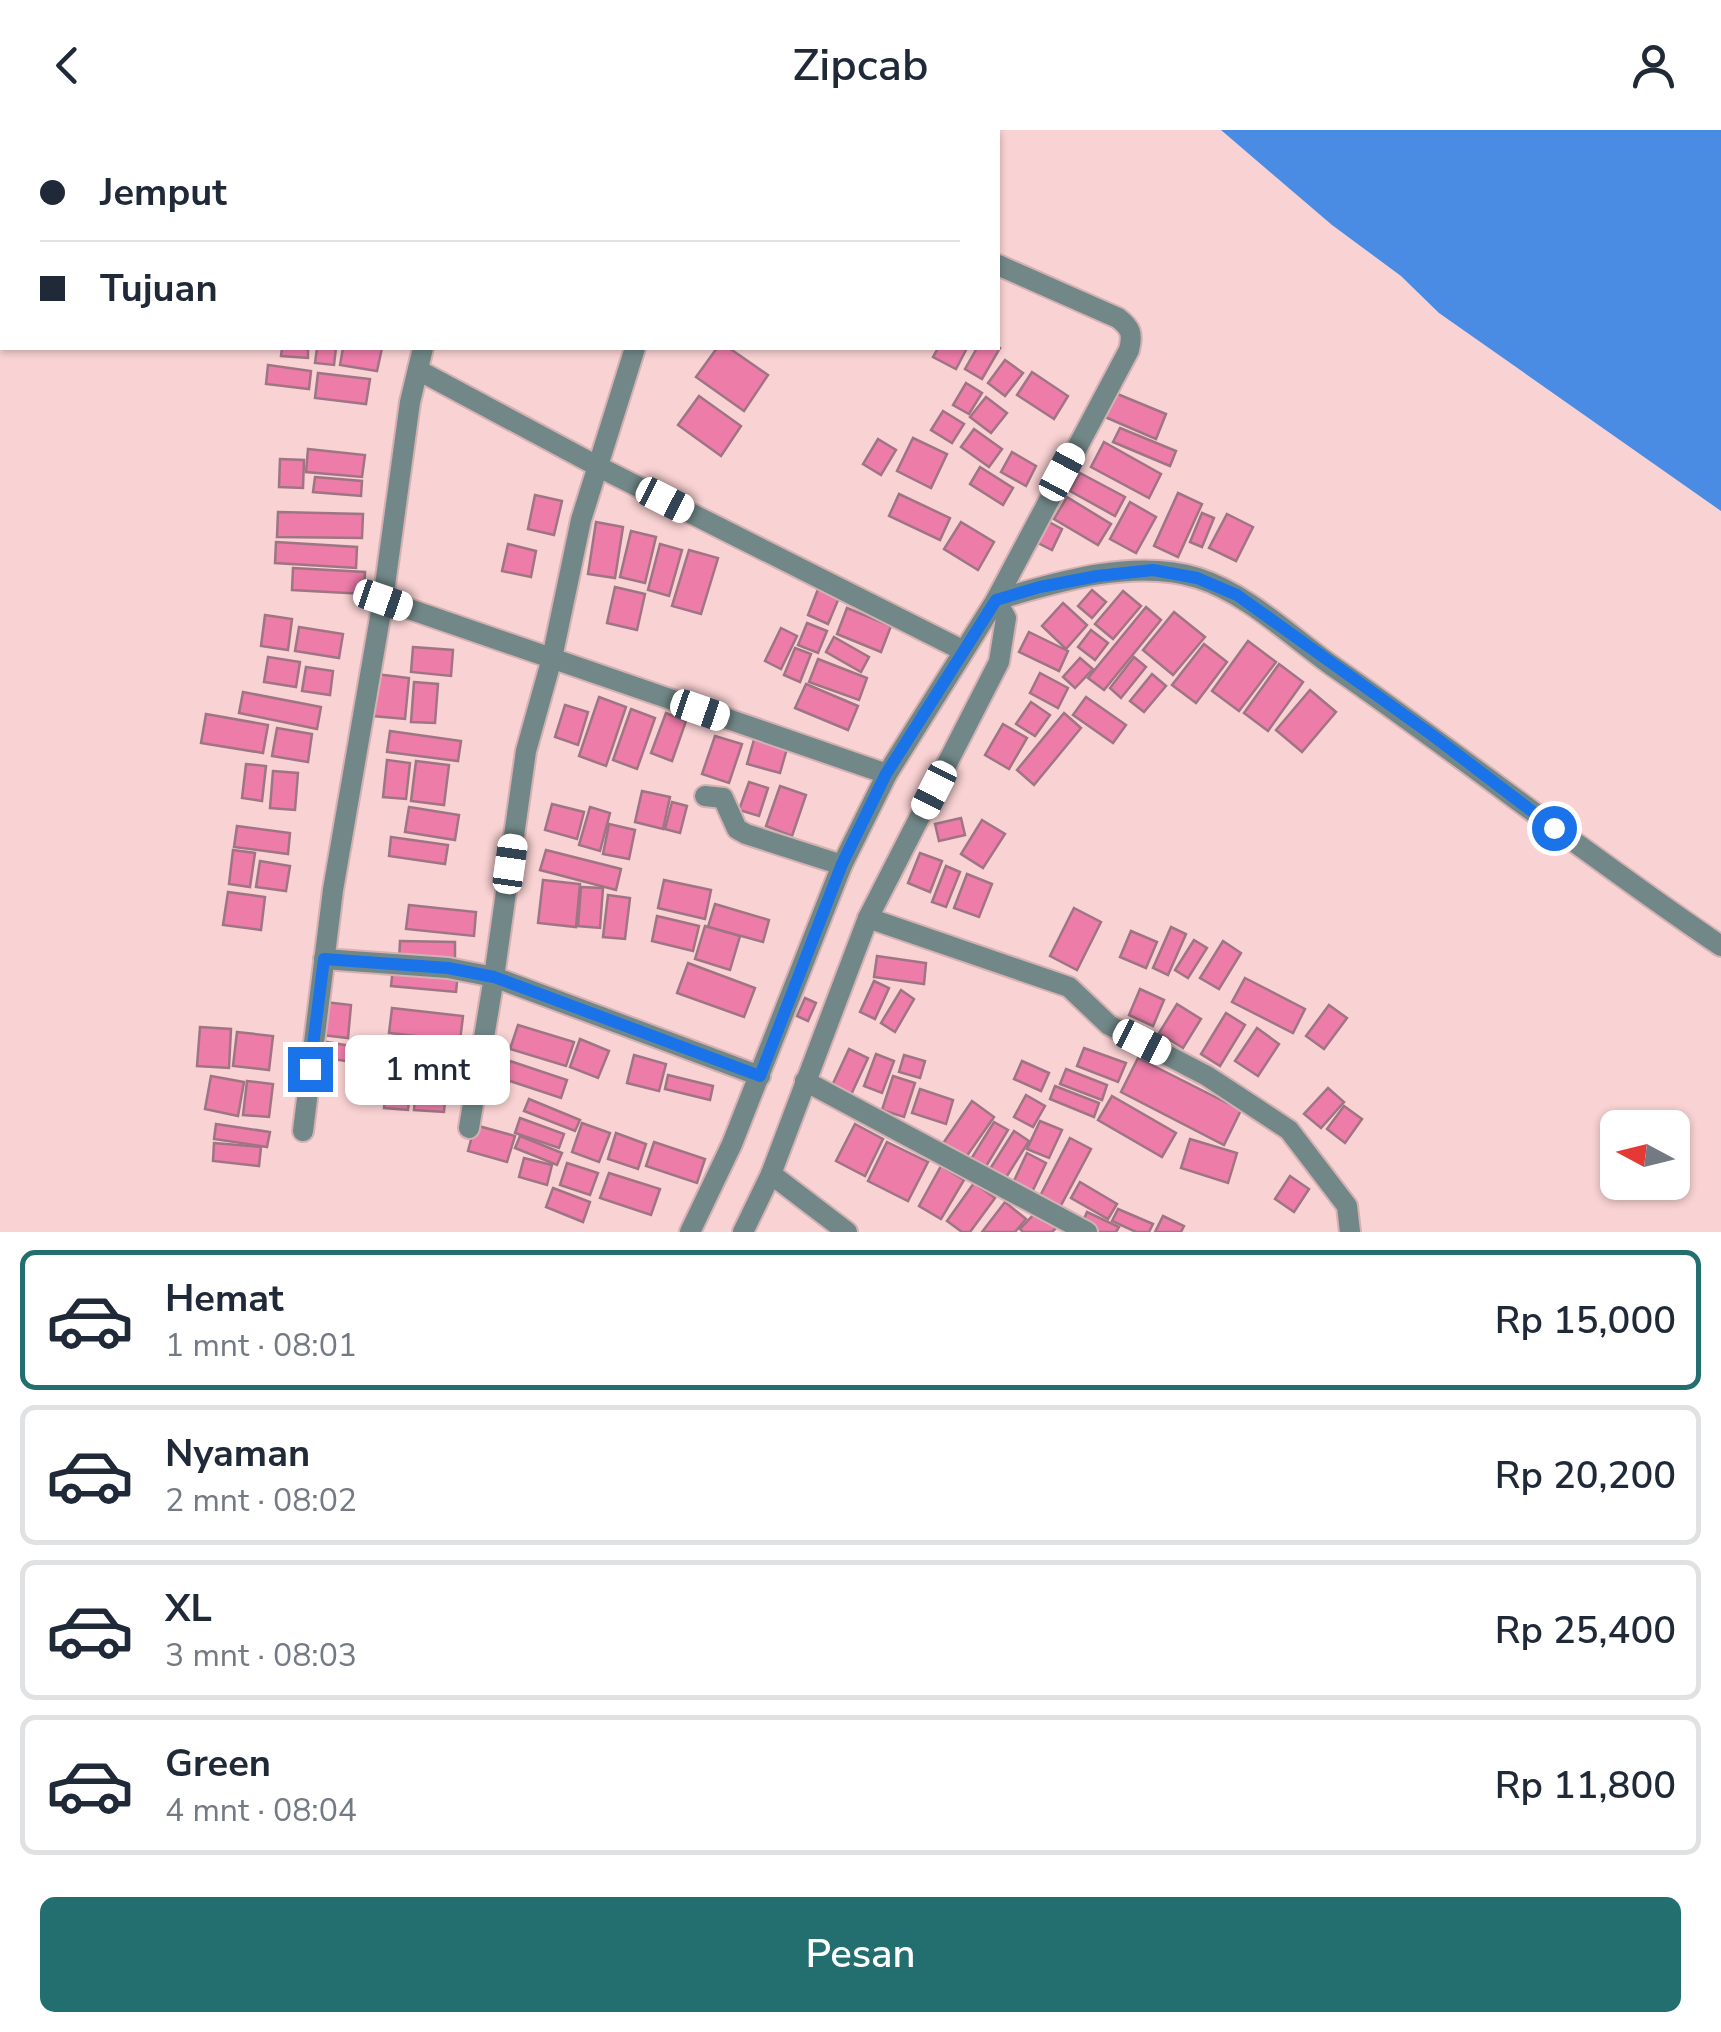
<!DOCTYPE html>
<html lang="id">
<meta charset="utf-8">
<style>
:root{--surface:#fff;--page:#f6f6f7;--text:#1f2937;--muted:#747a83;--line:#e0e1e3;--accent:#236e6f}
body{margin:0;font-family:"Nunito Sans",sans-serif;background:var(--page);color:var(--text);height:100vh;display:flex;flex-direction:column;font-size:38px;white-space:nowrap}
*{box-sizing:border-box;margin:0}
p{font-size:32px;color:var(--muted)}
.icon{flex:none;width:55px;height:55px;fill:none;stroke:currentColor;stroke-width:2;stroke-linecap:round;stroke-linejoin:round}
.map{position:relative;height:1102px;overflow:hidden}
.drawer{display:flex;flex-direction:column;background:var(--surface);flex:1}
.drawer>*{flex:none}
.hud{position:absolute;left:0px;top:0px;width:1000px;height:220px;box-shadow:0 2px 8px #0004;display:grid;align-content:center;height:220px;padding:0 40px;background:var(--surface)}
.needle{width:65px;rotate:277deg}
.buttons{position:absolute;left:1600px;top:980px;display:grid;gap:20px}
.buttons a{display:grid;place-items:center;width:90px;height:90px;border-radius:15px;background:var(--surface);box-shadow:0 2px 8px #0004;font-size:50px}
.end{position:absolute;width:45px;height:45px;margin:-22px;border:12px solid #1a73e8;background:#fff;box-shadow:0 0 0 5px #fff}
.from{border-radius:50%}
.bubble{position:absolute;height:70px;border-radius:15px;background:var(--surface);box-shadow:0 2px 8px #0004;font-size:32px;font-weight:600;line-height:70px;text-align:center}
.car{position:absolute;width:30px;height:60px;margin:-30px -15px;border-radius:12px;box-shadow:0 0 8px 2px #0007;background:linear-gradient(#fff 24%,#345 0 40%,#fff 0 76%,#345 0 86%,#fff 0)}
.hud b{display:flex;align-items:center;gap:35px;height:95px;font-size:38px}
.hud b+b{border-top:2px solid var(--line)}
.hud i{width:25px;height:25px;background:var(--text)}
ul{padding:18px 0 0;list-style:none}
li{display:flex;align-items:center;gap:30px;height:140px;margin:0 20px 15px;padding:0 20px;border:5px solid var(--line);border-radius:15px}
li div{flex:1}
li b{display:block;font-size:38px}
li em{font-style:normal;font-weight:600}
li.current{border-color:var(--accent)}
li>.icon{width:90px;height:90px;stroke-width:1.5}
.action{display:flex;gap:20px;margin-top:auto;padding:20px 40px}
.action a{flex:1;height:115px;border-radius:15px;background:var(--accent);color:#fff;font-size:40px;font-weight:600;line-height:115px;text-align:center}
header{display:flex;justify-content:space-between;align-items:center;height:130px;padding:0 40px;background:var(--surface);font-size:45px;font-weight:600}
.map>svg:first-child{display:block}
</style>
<header><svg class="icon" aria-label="back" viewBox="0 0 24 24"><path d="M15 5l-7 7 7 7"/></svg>Zipcab<svg class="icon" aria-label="person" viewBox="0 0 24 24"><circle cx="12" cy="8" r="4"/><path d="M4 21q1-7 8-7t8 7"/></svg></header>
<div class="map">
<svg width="1721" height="1102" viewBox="0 0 1721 1102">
<rect width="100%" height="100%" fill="#f9d2d3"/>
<path fill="#4a8ce3" d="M1221,0H1721V381L1439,183L1401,146L1332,95Z"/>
<g fill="#ed7ca9" stroke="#9f7584" stroke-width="2.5">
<path d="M998,217L1000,218L982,249L965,239L977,218Z"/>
<path d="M282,218H308V228L281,226Z"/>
<path d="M317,218H336L334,235L315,233Z"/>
<path d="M343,218H382L377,241L340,235Z"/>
<path d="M717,218H729L768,245L744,281L696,247Z"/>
<path d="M938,218H967L956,239L933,227Z"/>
<path d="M1005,230L1023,243L1005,266L988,253Z"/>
<path d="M268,235L311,241L309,259L266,254Z"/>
<path d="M1032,242L1068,266L1054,289L1017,265Z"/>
<path d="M318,243L370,249L366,274L315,268Z"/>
<path d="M966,253L982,263L969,284L953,275Z"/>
<path d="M1115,263L1166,284L1156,309L1105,287Z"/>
<path d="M699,266L741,296L721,326L678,295Z"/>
<path d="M986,267L1007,283L991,303L970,287Z"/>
<path d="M943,281L964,294L952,313L931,300Z"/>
<path d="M1120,298L1176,321L1170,336L1113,312Z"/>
<path d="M974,299L1002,319L989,337L961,317Z"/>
<path d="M913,308L947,324L931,358L897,341Z"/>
<path d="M878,309L896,320L881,345L863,334Z"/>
<path d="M1104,312L1161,344L1149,368L1091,337Z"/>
<path d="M308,319L365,325L362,347L306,342Z"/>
<path d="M1012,322L1036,336L1026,356L1001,342Z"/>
<path d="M280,329L304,330L303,358L279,357Z"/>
<path d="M980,337L1013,358L1003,375L970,354Z"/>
<path d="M1080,343L1125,367L1115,386L1070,361Z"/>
<path d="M315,347L362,351L361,366L313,362Z"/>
<path d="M1178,363L1202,374L1178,427L1154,416Z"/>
<path d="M899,364L950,388L940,410L889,386Z"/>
<path d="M535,365L562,371L554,405L528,399Z"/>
<path d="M1067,367L1111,394L1098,415L1054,389Z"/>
<path d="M1130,372L1156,387L1136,423L1110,409Z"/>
<path d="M278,382L363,384L362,408L277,407Z"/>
<path d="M1202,383L1214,388L1202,417L1190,412Z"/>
<path d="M1227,384L1253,397L1236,431L1209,418Z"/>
<path d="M1047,391L1062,399L1052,420L1036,412Z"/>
<path d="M596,392L623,397L615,448L588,444Z"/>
<path d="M961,392L994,412L978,440L944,419Z"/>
<path d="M631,401L656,407L645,453L620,447Z"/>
<path d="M276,412L357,417L356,438L275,433Z"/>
<path d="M508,414L536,421L531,447L502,441Z"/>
<path d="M660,414L682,420L669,466L648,460Z"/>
<path d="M689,420L718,428L701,484L672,476Z"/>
<path d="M293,438L365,442L364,464L292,460Z"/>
<path d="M820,454L841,463L828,494L808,485Z"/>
<path d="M615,457L645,464L637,500L607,493Z"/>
<path d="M1092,460L1106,472L1092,488L1078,476Z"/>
<path d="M1123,461L1141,476L1113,509L1095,494Z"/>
<path d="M1063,473L1087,495L1066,519L1042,496Z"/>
<path d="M1146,477L1161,490L1104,560L1088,548Z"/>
<path d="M847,478L891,496L881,522L837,504Z"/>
<path d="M1174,482L1205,507L1173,545L1143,520Z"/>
<path d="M265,485L292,489L288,520L261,516Z"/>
<path d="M807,493L827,501L818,523L798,515Z"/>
<path d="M299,497L343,504L339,528L295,521Z"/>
<path d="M781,498L797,506L781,539L765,531Z"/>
<path d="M1091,500L1108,513L1095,530L1078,517Z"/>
<path d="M1029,502L1068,521L1059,541L1019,522Z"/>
<path d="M834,507L869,527L861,542L826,522Z"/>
<path d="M1248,511L1276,532L1239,581L1212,561Z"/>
<path d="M1204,514L1227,532L1196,573L1172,555Z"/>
<path d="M413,517L453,520L451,546L411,542Z"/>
<path d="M795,518L811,524L800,552L784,545Z"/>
<path d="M268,527L300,532L296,557L264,552Z"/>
<path d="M1134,527L1146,537L1121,568L1110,558Z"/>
<path d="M1080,528L1093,539L1075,558L1063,547Z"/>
<path d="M818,529L867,548L859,570L809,552Z"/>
<path d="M1279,534L1303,552L1268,601L1244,583Z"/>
<path d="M306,537L333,541L330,565L302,561Z"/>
<path d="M1040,543L1068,558L1058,578L1030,563Z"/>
<path d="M376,544L409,548L405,589L373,586Z"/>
<path d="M1152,544L1166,556L1144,582L1130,571Z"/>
<path d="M414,552L438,554L435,593L411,592Z"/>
<path d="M806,554L858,576L848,600L795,578Z"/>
<path d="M1310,560L1336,582L1302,622L1276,600Z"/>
<path d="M243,562L321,577L317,599L239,583Z"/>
<path d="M599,567L626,577L606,636L579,626Z"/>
<path d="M1086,567L1126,595L1113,613L1073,585Z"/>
<path d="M1031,572L1050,585L1035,606L1016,594Z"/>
<path d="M565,575L588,582L578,615L555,607Z"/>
<path d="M631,579L655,588L637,639L613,630Z"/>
<path d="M666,583L686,591L672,631L651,623Z"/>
<path d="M1064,583L1081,598L1034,655L1017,640Z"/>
<path d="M206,584L268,595L263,623L201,613Z"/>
<path d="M1003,594L1027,608L1009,639L985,625Z"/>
<path d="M277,598L312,604L308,632L272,626Z"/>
<path d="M390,601L461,611L458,631L387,622Z"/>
<path d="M715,606L742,614L729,653L702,644Z"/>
<path d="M755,606L788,615L780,643L747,634Z"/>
<path d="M387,630L410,633L406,669L383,667Z"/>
<path d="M416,631L449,635L444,675L411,671Z"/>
<path d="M246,634L266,636L262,671L242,668Z"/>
<path d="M273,641L298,643L295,680L270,678Z"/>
<path d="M749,652L768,658L759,686L739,680Z"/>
<path d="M780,656L806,665L792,706L766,696Z"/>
<path d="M642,661L670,667L663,699L635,692Z"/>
<path d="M672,672L687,676L680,703L665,699Z"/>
<path d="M552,674L584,682L577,709L545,700Z"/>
<path d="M409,677L459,685L455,710L405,702Z"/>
<path d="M590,677L610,683L600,721L579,715Z"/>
<path d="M961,688L965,705L939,711L935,694Z"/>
<path d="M982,690L1005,704L983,738L961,724Z"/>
<path d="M609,694L635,700L629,729L603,724Z"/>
<path d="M237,696L290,703L288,724L234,717Z"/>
<path d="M391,707L448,715L445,734L389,726Z"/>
<path d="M233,720L255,723L250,757L229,754Z"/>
<path d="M546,720L621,739L616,760L540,740Z"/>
<path d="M920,723L942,731L930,762L908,753Z"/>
<path d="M260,731L290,736L286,761L256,757Z"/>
<path d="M946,736L960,742L946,777L932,772Z"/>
<path d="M967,744L992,754L979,787L954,778Z"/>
<path d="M543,750L580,754L576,797L538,793Z"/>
<path d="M664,750L711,760L705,789L658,778Z"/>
<path d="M581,757L603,758L600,798L578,796Z"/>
<path d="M228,762L265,767L261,800L223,795Z"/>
<path d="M608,765L630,768L625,809L603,807Z"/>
<path d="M715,774L769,790L763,812L708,797Z"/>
<path d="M409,775L476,782L474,806L406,799Z"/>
<path d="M1074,778L1101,792L1077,840L1050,826Z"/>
<path d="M657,786L699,796L693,821L652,811Z"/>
<path d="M705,796L740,806L730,840L695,829Z"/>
<path d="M1171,797L1186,804L1168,845L1153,838Z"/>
<path d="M1131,801L1157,812L1146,838L1120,827Z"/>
<path d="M1194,810L1207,818L1188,848L1175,840Z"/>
<path d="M400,811L455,812V833L399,832Z"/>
<path d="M1223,811L1241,823L1219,859L1200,848Z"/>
<path d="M877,826L926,833L924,854L874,847Z"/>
<path d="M688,833L755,858L744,887L677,863Z"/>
<path d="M393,837L458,843L456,862L391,856Z"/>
<path d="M1245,848L1305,879L1293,903L1232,872Z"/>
<path d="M874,851L889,858L875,889L860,882Z"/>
<path d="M1140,859L1164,870L1153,896L1129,885Z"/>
<path d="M901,860L914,869L895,902L881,893Z"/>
<path d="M805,868L816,873L808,891L797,886Z"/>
<path d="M325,872L351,875L348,908L321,905Z"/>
<path d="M1177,874L1201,889L1183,918L1159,903Z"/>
<path d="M1329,875L1347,888L1324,919L1306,906Z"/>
<path d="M392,878L463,886L460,911L389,903Z"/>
<path d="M1226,883L1245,895L1220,936L1201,924Z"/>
<path d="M518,895L574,912L566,936L510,919Z"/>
<path d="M200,897L231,899L229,938L197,936Z"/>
<path d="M1257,898L1279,914L1258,946L1235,931Z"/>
<path d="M237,902L273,906L269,940L233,936Z"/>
<path d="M394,909L427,913L425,938L391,933Z"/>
<path d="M580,909L609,921L598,948L570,937Z"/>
<path d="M321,911L381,921L379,926L383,927L380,955L365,953L366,934L319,927Z"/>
<path d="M1084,918L1126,933L1118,952L1077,936Z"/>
<path d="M849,919L868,928L849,969L830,960Z"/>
<path d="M876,924L894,931L882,963L864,956Z"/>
<path d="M634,925L666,934L659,961L627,953Z"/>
<path d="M904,925L925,931L920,948L899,942Z"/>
<path d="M1138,928L1241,980L1224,1015L1121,962Z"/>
<path d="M510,931L567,950L561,968L504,949Z"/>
<path d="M1022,931L1049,943L1041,961L1014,949Z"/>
<path d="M1066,939L1107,955L1102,970L1060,954Z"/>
<path d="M668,945L713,956L710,970L665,959Z"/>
<path d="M211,946L244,952L238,986L205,979Z"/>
<path d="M893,946L915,953L904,987L882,980Z"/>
<path d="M387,949L411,952L408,980L384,978Z"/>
<path d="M247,951L273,954L269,987L243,985Z"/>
<path d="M1055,956L1099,973L1094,987L1050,969Z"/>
<path d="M416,957L446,960L444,982L414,980Z"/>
<path d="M1328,958L1344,972L1321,998L1304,984Z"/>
<path d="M920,959L953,970L946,994L912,983Z"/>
<path d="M1026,965L1045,976L1033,997L1014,987Z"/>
<path d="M1112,966L1176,1003L1162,1027L1098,990Z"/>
<path d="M529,969L580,990L575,1001L524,981Z"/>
<path d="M972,971L994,987L964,1030L942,1015Z"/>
<path d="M1344,976L1362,989L1345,1013L1327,999Z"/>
<path d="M520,988L564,1004L559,1018L515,1003Z"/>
<path d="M1040,991L1062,1000L1049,1028L1027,1019Z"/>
<path d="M994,992L1008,1000L985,1038L971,1029Z"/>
<path d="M582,993L610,1003L599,1032L572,1022Z"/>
<path d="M216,994L270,1002L267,1017L214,1009Z"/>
<path d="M855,994L883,1009L865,1046L836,1031Z"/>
<path d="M475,995L515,1006L507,1032L468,1021Z"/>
<path d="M1014,1001L1029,1011L1005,1049L990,1039Z"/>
<path d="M616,1003L646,1014L638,1039L608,1029Z"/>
<path d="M520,1006L562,1023L557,1035L515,1018Z"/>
<path d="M1070,1008L1091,1019L1059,1079L1039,1068Z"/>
<path d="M1190,1009L1237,1023L1228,1053L1181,1038Z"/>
<path d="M654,1012L705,1029L697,1053L646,1036Z"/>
<path d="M887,1012L928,1032L908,1071L868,1051Z"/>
<path d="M214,1013L261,1017L259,1036L213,1031Z"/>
<path d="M1027,1023L1046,1033L1032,1062L1013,1053Z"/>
<path d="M524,1028L552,1035L547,1055L519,1047Z"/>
<path d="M567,1033L598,1043L590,1065L560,1055Z"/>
<path d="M941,1036L964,1050L941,1089L919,1076Z"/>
<path d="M609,1043L660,1059L651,1085L600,1068Z"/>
<path d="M1290,1046L1309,1059L1294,1082L1275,1069Z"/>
<path d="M1080,1052L1117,1074L1108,1089L1071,1068Z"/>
<path d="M974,1053L995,1068L970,1102H962L947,1091Z"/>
<path d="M553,1058L590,1072L583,1092L546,1077Z"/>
<path d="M1005,1072L1026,1089L1015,1102H982Z"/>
<path d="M1118,1079L1153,1094L1149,1102H1136L1112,1091Z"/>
<path d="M1038,1080L1056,1098L1052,1102H1023L1020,1099Z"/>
<path d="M1087,1082L1119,1097L1116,1102H1094L1081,1096Z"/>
<path d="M1163,1086L1184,1096L1181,1102H1155Z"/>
</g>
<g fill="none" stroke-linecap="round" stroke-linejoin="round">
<defs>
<g id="minor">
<path d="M687,0L699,2"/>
<path d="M496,2L497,0"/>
<path d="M418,240L599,337L962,520"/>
<path d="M383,470L887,644"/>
<path d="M705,666L723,668L737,699L746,704L842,735"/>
<path d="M868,788L1069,857L1109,895L1207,946L1289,1000L1347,1076L1350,1102"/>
<path d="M324,829L448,838L494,847L760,946"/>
<path d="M805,951L1087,1102"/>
<path d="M469,998L494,847L526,621L552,528L581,390L635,218"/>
<path d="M303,1001L333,760L383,470L410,272L423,218"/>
<path d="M771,1044L847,1102"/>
<path d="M690,1102L732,1014L842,735L887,644L996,470C1057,452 1134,428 1198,448C1248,464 1289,505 1331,535C1463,627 1588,726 1721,816"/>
<path d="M743,1102L771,1044L868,788L999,532L1006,488L996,470L1129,220C1133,204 1131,198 1118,188L998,135"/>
</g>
</defs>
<use href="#minor" stroke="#d4b1b2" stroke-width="24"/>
<use href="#minor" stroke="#728888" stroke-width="20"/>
</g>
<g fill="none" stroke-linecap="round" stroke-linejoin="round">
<path stroke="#1a73e8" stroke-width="12" d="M310,939L324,829L448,838L494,847L760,946L842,734L886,644L996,470L1040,457L1097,446L1153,440L1197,448L1237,465L1432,605L1554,698"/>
</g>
</svg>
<div class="buttons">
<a><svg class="needle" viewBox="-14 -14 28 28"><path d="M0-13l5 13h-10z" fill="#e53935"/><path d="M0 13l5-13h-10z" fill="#747a83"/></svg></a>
</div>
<i class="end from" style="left:1554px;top:698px"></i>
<i class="end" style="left:310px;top:939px"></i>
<div class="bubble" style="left:345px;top:905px;width:165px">1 mnt</div>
<i class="car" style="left:1062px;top:342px;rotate:28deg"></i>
<i class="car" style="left:665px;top:370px;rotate:117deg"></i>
<i class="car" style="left:383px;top:470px;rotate:109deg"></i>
<i class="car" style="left:700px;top:580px;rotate:109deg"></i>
<i class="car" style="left:934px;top:660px;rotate:207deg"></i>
<i class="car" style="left:510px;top:734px;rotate:8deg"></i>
<i class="car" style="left:1142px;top:912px;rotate:117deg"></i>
<div class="hud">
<b><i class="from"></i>Jemput</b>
<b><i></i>Tujuan</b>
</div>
</div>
<section class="drawer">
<ul>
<li class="current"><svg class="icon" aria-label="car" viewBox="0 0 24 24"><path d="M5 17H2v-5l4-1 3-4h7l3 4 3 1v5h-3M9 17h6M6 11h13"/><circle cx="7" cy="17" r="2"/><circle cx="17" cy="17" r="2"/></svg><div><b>Hemat</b><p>1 mnt · 08:01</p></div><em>Rp 15,000</em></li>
<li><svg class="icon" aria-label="car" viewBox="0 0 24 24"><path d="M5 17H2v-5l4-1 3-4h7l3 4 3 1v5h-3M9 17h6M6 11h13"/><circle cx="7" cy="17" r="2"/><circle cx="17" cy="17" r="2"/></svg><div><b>Nyaman</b><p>2 mnt · 08:02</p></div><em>Rp 20,200</em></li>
<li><svg class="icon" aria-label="car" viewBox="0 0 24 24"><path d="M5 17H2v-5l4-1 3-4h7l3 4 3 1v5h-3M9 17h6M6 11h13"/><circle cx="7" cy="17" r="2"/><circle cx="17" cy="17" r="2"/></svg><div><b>XL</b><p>3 mnt · 08:03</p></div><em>Rp 25,400</em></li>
<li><svg class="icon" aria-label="car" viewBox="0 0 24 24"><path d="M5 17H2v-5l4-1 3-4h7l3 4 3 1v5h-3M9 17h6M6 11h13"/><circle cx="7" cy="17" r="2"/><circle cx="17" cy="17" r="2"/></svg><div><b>Green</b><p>4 mnt · 08:04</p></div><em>Rp 11,800</em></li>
</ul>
<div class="action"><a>Pesan</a></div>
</section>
